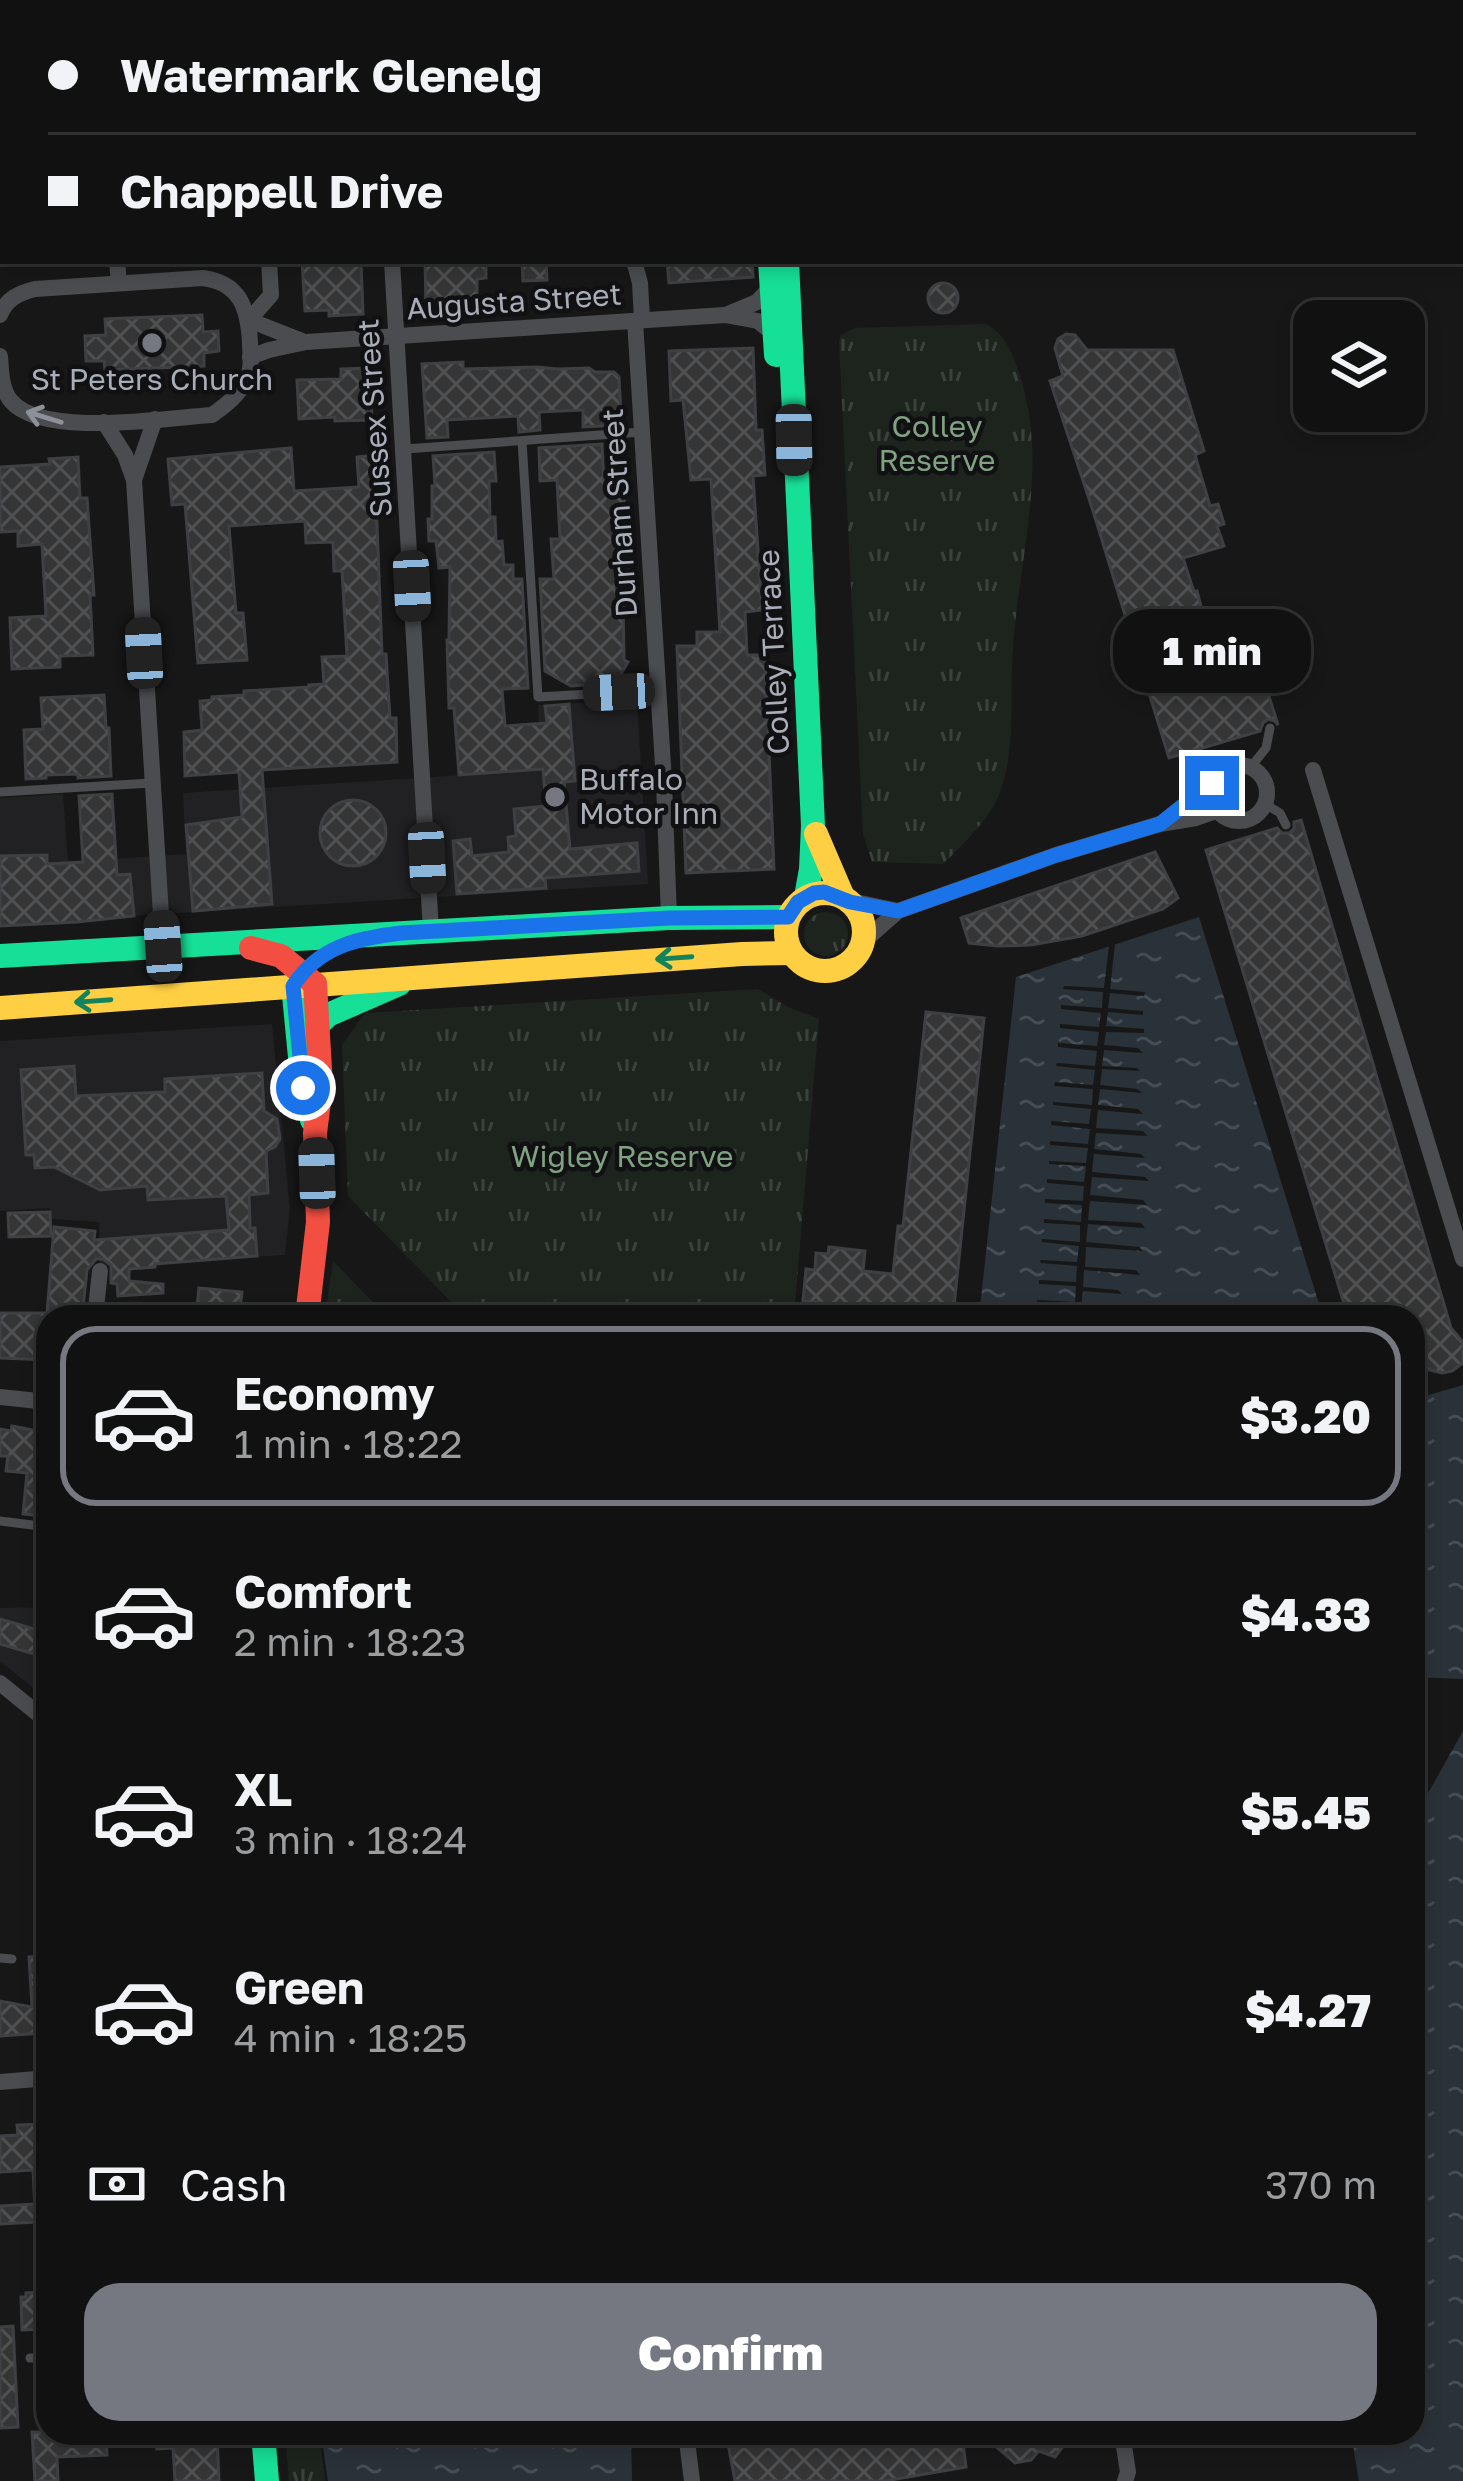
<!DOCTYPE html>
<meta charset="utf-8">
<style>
:root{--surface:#111;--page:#1e1f1f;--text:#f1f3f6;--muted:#9c9d9f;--line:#303131;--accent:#757880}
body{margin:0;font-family:"Golos Text",sans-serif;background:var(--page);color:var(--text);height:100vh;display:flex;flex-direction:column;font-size:45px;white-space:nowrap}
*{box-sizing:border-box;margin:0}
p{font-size:39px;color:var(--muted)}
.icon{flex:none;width:66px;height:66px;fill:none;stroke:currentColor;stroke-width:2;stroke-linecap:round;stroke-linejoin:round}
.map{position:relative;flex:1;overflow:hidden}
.side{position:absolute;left:36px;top:1305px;width:1389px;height:1140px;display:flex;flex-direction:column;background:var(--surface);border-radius:36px;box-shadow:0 6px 18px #0003,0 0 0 3px var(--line)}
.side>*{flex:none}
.banner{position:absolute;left:0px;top:0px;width:1464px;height:264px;box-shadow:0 6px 18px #0003,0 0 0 3px var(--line);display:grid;align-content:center;height:264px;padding:0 48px;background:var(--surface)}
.fabs{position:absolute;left:1293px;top:300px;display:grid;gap:24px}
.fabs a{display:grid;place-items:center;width:132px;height:132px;border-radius:24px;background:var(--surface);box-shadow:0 6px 18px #0003,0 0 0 3px var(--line);font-size:60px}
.end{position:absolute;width:54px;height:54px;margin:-27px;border:15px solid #1a73e8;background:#fff;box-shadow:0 0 0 6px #fff}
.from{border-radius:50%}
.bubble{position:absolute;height:84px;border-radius:36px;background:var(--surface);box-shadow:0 6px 18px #0003,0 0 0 3px var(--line);font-size:39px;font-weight:800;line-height:84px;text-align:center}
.car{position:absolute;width:36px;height:72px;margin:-36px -18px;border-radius:15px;box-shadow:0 0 9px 3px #0007;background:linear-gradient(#222 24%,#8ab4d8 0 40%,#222 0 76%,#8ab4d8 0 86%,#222 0)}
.banner b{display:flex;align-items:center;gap:42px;height:114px;font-size:45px}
.banner b+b{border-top:3px solid var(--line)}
.banner i{width:30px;height:30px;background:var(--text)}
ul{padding:21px 0 0;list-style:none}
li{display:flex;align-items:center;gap:36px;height:180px;margin:0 24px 18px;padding:0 24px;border:6px solid transparent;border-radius:36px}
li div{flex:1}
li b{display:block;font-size:45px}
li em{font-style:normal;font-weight:800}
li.active{border-color:var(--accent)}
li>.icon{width:108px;height:108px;stroke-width:1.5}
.pay{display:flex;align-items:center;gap:30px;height:132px;padding:0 48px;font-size:45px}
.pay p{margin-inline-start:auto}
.button{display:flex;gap:24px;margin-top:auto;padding:24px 48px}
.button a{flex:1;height:138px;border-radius:36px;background:var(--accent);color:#fff;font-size:48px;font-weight:800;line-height:138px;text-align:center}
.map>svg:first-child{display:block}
</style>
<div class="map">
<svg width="1463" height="2481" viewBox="0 0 1463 2481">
<defs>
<pattern id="grass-tufts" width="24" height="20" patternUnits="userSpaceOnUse" patternTransform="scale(3)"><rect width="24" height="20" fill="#1d241e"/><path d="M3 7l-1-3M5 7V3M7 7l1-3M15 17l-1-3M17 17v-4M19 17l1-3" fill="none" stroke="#3b413d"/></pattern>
<pattern id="water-ripples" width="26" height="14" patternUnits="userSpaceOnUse" patternTransform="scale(3)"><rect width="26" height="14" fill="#2a3239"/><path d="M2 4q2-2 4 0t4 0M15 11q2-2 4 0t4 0" fill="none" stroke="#464d54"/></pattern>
<pattern id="building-cross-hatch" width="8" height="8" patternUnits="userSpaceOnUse" patternTransform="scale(3)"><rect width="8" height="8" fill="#353536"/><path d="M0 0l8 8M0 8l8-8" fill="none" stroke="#4f5051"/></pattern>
</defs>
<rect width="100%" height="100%" fill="#171717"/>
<g fill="#212123">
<path d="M0,0H242V3H3V261H61L0,265Z"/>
<path d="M637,700L648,884L0,924V798L63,794L68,862L186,854L183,793L541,770L538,705Z"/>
<path d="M272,1024L290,1208L285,1255L100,1267L99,1222L51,1219L50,1208L0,1211V1041Z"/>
<path d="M48,1607V1700L0,1661V1608Z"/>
</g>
<g fill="url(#grass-tufts)">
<path d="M986,324C1007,336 1012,353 1020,376C1049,465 1019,557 1013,647C1009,695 1017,746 1000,792C990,820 964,842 944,864L872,862L863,834L839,341L841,335L855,328Z"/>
<circle cx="826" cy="934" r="22"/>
<path d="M758,989L788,1007L819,1019L795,1304L770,1313L672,1309L634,1317H466L348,1196L342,1045L365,1013Z"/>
<path d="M333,1261L387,1317H325Z"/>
<path d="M285,2433H319L325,2481H289Z"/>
</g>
<g fill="url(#water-ripples)">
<path d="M1199,917L1323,1317H979L1016,977Z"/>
<path d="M1463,1385V1679L1413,1677V1387L1417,1386L1422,1397Z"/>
<path d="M1463,1731V2481H1359L1351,2433H1413V1820Z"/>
<path d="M321,2433H631L632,2481H328Z"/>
</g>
<path fill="#171717" d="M1115,944L1110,989L1145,992L1144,996L1110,993L1108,1008L1143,1011V1015L1108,1012L1106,1026L1144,1029V1033L1106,1032L1104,1045L1138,1048L1143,1053L1104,1050L1102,1066L1137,1068L1140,1071L1102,1069L1100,1085L1137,1089L1142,1093L1100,1089L1098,1105L1138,1109L1143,1114L1098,1110L1096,1128L1143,1131L1147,1136L1096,1133L1094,1149L1141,1154L1145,1158L1094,1154L1092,1172L1145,1177L1149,1181L1092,1177L1090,1195L1143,1200L1147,1205L1090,1201L1088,1220L1141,1223L1145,1228L1088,1224L1086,1242L1139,1247L1143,1251L1086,1247L1085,1267L1136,1270L1140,1275L1084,1270L1083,1287L1118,1290L1122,1294L1083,1291L1081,1307L1116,1310L1120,1313L1081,1310L1080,1317H1073L1074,1306L1037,1303V1300L1075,1302L1076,1286L1039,1284V1280L1076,1282L1077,1266L1041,1263L1040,1260L1077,1262L1079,1246L1042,1242V1239L1080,1242V1225L1044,1223V1219L1081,1222L1082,1205L1045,1203V1199L1083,1201L1084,1186L1047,1183V1179L1084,1182L1086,1166L1049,1164V1161L1086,1163L1088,1148L1050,1145V1141L1088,1144L1090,1129L1051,1125V1121L1089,1124L1091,1109L1053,1105V1102L1092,1105L1093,1089L1054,1086L1055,1082L1093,1085L1095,1070L1056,1066L1057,1063L1095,1066L1097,1051L1058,1047V1043L1097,1046L1099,1032L1060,1028V1024L1099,1027L1101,1013L1061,1009V1005L1102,1008L1103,992L1063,989L1064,986L1104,988L1109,946Z"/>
<g fill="url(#building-cross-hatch)" stroke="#3f4043" stroke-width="3">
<path d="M302,261H361L363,314L329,316V310L305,311Z"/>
<path d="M425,261H486V278L477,279V304L426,306Z"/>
<path d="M522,261H546L547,280L523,281Z"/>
<path d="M667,261H752L753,277L669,283Z"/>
<circle cx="943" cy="298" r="15"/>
<path d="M202,315L203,332L218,331L219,351L204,353V366L105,370L104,361H86L85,336L106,335L105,319Z"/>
<path d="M1066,334L1075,335L1087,350H1173L1204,451L1195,455L1210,506L1218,504L1224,524L1217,526L1224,546L1183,558L1194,592L1197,591L1212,648L1251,636L1257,656L1264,654L1271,678L1264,680L1278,725L1275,721L1268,719L1263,723L1260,731L1169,758L1093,511L1050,381L1063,376L1055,348L1058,339Z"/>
<path d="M753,348L756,430H762L765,475L753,476L762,610L745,612L747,655H765L774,869L686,873L677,646H697V632H720L711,479L691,480L683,400L671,401L669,351Z"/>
<path d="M463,362V369L537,367L558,369L589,368L595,372H614L619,377L621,417H617L618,425L583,427V410L539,412L540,430L519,432L518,416L447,420L448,437L427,438L422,364Z"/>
<path d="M370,368L372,420L335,421V417L299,419L297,380L341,379V369Z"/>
<path d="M602,444L604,487L623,486L632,597L623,598L624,660L628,662L616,683L596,685L587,680L584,685L571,686L545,671L540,579H554L551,539H560L557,480L540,481L539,448Z"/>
<path d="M291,448L294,491L359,487L357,457L376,455L377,473H375L382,654H386L390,718H396L397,762L262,770L272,904L193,911L186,825L242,817L239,772L185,776L184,732L202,730L200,701L212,700V697L244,695V691L309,687V685L324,684L322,657L347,656L342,571H334L333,542L306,543L305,521L229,526L236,613H243L247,660L198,663L185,504L172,505L168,459Z"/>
<path d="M494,452L496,481H489L490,517H495L496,542L502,541L504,565H513V579H522L527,671L528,688L502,689L505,726L547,723L545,706L569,704L575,781L564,782L570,849L637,843L639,871L545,878L546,888L457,894L453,841L470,839L472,856L509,852L508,837L516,836L514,809L546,806L543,769L459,775L454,708H449L447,640H449L450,567L439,568L436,541H429L428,519H432V486H435L433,456Z"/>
<path d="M78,457L80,498H87L94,595H90L93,655L60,656V667L12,669L10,618L46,616L42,544L18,546V531L0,532V467L50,464L49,459Z"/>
<path d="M104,695L106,728H109L111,776L78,778V774L46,775V778L26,779L24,730L43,729L41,698Z"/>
<path d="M112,794L117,875L130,874L134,916L77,922L0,926V856L47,855V864L83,862L79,796Z"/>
<circle cx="353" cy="833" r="33"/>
<path d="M1301,820L1451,1328L1463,1342V1363L1452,1371L1442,1373L1426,1369L1413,1378V1317H1348L1206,850L1277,828L1282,833H1289L1294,829V822Z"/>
<path d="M1155,852L1178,898L1163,909L1082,936L1031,945L998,946L969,943L961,918Z"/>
<path d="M926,1012L984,1018L953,1316L803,1301L806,1269L815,1270L816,1253L828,1254L829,1247L865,1251L863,1271L893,1274L898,1226H903Z"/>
<path d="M74,1066L76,1096L165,1092V1079L262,1073L264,1111L277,1119L280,1139L275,1147L266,1151L268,1193L249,1195L250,1228H255L257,1256L155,1264V1267L129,1269V1281L163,1284V1293L118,1296L117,1284L111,1283V1265L103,1259H96L87,1270L82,1317H48V1360L0,1358V1313H47L54,1227L95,1231L94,1240L229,1230L226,1196L148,1200L147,1186L100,1190L54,1167L35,1168L34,1155H26L21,1070Z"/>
<path d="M50,1212L51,1236L9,1237L8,1213Z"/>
<path d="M199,1288L242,1292L239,1317H196Z"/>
<path d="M12,1426L48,1433L41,1498H44L43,1516L23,1514L27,1473L6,1471L8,1456H0V1429L11,1431Z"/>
<path d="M0,1619L48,1633V1658L0,1644Z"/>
<path d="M48,1956V2017L42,2018L43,2033L0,2036V2001L32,2007L29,1957Z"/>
<path d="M48,2124V2210H35L33,2170L0,2172V2136L18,2135L17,2125Z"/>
<path d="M34,2204L36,2222L0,2224V2206Z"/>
<path d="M41,2292V2295H48V2329L22,2330L21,2297H26V2293Z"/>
<path d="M13,2326L18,2427L0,2428V2327Z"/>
<path d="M32,2432L106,2433L107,2455L57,2457L58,2481H35Z"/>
<path d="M156,2433H217L219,2481H175L173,2448L157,2449Z"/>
<path d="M726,2433H952L953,2436L962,2435L966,2467L885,2481H735Z"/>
<path d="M980,2433H1073L1055,2457L1039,2451L1031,2460L1015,2463Z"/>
</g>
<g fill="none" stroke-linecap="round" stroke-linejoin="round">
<g stroke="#4b4c50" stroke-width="9">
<path d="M522,441L538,697L659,690"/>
<path d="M405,449L642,432"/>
<path d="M1250,768L1266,748L1270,728"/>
<path d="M0,792L151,783"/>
<path d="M1265,804L1280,813L1286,825"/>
<path d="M0,1521L48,1527"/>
<path d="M0,1958L12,1959"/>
<path d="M30,2358H48"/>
</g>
<g stroke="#4b4c50" stroke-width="16">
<path d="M99,0V3"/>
<path d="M252,0V3"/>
<path d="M374,0V3"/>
<path d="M619,0V3"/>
<path d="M117,261L119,283"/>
<path d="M269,261L271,295L249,320L302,341"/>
<path d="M392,261L431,931"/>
<path d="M634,261L640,283L642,320"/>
<path d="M0,315C6,299 19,293 35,289L203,278C240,283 248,308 250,342C250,355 253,369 246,380C238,396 226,405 212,415C166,418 42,438 11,401C1,389 1,370 0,356"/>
<path d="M726,315L757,302L771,287"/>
<path d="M635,321L664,781L669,918"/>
<path d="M250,357L269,350L306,342L725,315L758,321L774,334"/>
<path d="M104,422L125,455L134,480L155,419"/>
<path d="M134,480L163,947"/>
<circle cx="1239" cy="793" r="28"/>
<path d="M1313,770L1463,1259"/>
<path d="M1166,820L1212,783"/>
<path d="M851,901L898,911"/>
<path d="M864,941L898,911L1056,855L1160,824L1196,818L1216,811"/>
<path d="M95,1317L100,1271"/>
<path d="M0,1397L48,1402"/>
<path d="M0,1683L48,1722"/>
<path d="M0,2082L48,2078"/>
<path d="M686,2433L692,2481"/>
<path d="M1122,2433L1128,2472L1125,2481"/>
</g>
<g stroke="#16e098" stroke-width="24">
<path d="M770,261L776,355"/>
<path d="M787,261L813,826L811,869L806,897"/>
<path d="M0,956L669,918L788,917"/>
<path d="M293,985L303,1088L312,1120"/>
<path d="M318,1025L328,1015L399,984"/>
<path d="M263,2433L267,2481"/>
</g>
<g stroke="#ffcf43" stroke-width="24">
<path d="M765,0V3"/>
<path d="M816,834L843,897"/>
<circle cx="825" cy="932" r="39"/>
<path d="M0,1008L742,954L791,953"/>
</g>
<g stroke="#f24e42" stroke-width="24">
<path d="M251,948L281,956L315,984"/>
<path d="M307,1317L318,1222L315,1133L321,1086L315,984"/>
</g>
</g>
<defs><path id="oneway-shaft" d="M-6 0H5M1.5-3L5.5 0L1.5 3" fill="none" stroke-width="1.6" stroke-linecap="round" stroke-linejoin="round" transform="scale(3)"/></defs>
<use stroke="#8c9099" href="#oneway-shaft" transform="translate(44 417) rotate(-163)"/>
<g stroke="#14835c">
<use href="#oneway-shaft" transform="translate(674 958) rotate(176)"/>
<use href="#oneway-shaft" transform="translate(93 1001) rotate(176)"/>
</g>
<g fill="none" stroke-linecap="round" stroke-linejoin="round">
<path stroke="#1a73e8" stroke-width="15" d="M303,1088L293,986C319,946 358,938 401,933L669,918L788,917L798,902L814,893L824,892L850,902L898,911L1056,855L1160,824L1212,783"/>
</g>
<g fill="#757880" stroke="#111113" stroke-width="4.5">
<circle cx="152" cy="343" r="12"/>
<circle cx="555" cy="797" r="12"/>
</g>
<g text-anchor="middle" stroke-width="9" stroke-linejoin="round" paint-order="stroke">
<g font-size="30" fill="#a8adb8" stroke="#111113">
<text transform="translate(514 302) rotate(-4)" y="10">Augusta Street</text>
<text transform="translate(375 418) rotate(-94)" y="10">Sussex Street</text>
<text transform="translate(620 513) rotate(-94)" y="10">Durham Street</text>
<text transform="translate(774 652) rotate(-93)" y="10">Colley Terrace</text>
</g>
<g font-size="30" fill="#a8adb8" stroke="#111113">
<text x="152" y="390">St Peters Church</text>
<text x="579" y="790" text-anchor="start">Buffalo<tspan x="579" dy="34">Motor Inn</tspan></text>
</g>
<g font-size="30" fill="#7fa381" stroke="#111113">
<text x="937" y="437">Colley<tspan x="937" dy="34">Reserve</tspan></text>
<text x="622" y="1167">Wigley Reserve</text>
</g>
</g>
</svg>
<div class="fabs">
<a><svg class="icon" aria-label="layers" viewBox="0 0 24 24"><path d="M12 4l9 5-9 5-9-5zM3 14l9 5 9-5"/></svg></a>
</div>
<i class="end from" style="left:303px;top:1088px"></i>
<i class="end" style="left:1212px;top:783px"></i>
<div class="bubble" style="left:1113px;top:609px;width:198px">1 min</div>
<i class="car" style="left:794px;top:440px;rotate:179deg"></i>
<i class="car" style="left:412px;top:586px;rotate:177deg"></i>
<i class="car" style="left:144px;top:653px;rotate:357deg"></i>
<i class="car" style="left:619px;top:692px;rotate:267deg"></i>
<i class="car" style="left:427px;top:858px;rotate:177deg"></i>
<i class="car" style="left:163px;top:946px;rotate:356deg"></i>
<i class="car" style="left:317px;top:1173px;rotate:358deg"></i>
<div class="banner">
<b><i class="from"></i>Watermark Glenelg</b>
<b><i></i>Chappell Drive</b>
</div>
<section class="side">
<ul>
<li class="active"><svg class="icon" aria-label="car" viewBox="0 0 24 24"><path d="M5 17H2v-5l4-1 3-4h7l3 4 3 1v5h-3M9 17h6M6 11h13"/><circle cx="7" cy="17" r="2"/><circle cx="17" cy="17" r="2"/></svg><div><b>Economy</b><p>1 min · 18:22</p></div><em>$3.20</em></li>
<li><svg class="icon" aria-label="car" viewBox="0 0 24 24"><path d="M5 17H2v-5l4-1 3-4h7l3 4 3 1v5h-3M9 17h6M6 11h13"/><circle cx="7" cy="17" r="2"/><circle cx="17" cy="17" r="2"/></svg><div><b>Comfort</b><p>2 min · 18:23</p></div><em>$4.33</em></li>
<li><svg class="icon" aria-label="car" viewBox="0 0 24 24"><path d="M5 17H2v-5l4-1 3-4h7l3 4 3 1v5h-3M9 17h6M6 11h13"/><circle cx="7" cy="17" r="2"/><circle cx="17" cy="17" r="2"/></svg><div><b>XL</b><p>3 min · 18:24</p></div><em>$5.45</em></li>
<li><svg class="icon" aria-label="car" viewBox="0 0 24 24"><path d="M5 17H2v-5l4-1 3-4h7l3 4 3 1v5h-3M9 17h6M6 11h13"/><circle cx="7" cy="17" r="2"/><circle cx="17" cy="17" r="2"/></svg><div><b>Green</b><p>4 min · 18:25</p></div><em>$4.27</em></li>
</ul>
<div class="pay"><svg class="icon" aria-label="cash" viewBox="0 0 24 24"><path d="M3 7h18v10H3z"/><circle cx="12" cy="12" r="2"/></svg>Cash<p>370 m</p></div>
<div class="button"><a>Confirm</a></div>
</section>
</div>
